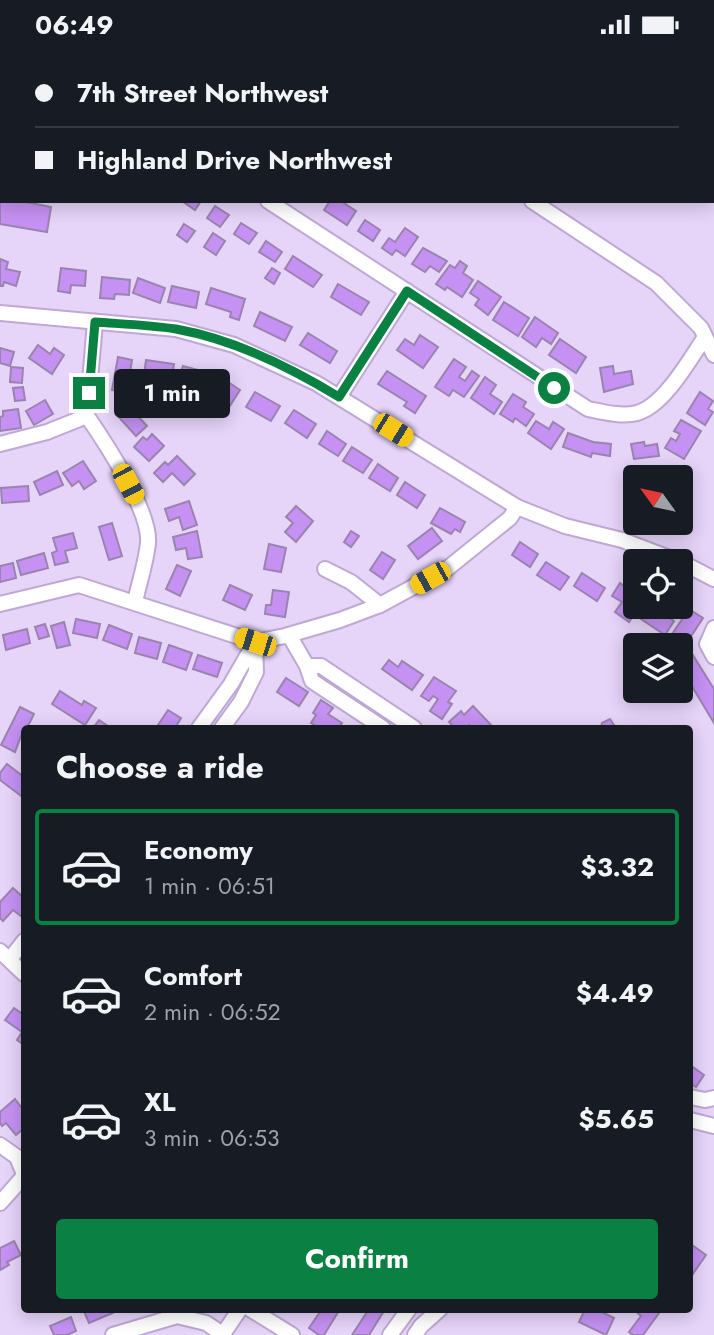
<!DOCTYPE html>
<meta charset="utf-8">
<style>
:root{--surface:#171b24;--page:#20242c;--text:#f1f3f6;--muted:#9ea1a6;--line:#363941;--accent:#0b8043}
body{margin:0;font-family:Jost,sans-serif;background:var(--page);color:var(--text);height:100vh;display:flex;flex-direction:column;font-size:26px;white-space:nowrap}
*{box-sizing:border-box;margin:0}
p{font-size:23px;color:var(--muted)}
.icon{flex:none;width:38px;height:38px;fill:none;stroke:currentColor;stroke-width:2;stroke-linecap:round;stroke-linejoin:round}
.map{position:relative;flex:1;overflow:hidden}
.drawer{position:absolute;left:21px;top:676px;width:672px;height:588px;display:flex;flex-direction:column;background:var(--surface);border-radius:7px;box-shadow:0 4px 18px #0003}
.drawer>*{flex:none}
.hud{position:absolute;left:0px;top:0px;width:714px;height:154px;box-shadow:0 4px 18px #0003;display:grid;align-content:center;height:154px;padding:0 35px;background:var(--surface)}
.needle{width:46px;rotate:303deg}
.buttons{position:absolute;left:623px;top:416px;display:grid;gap:14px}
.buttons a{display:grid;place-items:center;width:70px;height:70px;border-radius:7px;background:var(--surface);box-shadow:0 4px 18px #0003;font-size:35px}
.end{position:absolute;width:32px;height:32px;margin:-16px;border:9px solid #0b8043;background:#fff;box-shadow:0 0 0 4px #fff}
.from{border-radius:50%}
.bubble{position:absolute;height:49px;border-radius:7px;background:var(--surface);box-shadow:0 4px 18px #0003;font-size:23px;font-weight:700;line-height:49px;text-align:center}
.car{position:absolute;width:21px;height:42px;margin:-21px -10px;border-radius:9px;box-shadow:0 0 5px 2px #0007;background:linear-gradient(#f5c518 24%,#345 0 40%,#f5c518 0 76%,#345 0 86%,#f5c518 0)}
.hud b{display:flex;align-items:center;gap:24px;height:66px;font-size:26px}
.hud b+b{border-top:2px solid var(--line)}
.hud i{width:18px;height:18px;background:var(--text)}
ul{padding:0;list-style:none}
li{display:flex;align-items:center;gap:21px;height:116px;margin:0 14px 10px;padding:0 21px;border:4px solid transparent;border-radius:7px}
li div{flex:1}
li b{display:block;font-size:26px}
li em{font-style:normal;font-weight:700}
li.selected{border-color:var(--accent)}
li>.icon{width:63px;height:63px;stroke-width:1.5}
h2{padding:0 35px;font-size:32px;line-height:84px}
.action{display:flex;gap:14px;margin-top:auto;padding:14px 35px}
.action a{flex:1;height:80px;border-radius:7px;background:var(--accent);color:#fff;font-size:28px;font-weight:700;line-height:80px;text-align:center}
.status{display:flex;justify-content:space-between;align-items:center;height:49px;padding:0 35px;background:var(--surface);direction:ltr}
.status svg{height:19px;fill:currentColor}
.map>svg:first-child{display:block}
</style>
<div class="status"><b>06:49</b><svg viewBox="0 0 49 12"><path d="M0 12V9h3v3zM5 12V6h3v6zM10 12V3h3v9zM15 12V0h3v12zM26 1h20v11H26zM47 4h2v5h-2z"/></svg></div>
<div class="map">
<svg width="714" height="1286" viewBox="0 0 714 1286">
<rect width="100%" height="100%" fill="#e6d4f9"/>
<g fill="#c591f3" stroke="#9a84af" stroke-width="2">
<path d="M0,149L2,152H21L51,158L47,183L0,175Z"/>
<path d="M182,152H201L195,161Z"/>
<path d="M330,152H341L356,162L347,176L324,161Z"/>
<path d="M215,157L229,166L220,178L207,169Z"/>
<path d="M365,171L380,181L373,192L358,182Z"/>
<path d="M241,174L257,184L249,195L234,185Z"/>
<path d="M184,175L195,182L187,193L177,186Z"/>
<path d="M405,179L418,188L405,207L396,201L392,206L382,199L389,189L395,193Z"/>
<path d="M213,184L225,192L216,206L204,198Z"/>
<path d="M266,192L282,203L275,213L259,203Z"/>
<path d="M423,199L447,212L439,223L430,217L425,223L412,215Z"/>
<path d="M293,207L322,226L313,238L285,220Z"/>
<path d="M0,210L8,213L6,220L20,223L16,237L4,233L3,237H0Z"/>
<path d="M460,212L467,217L463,224L473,231L462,248L447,238L445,241L436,235L450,216L455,219Z"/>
<path d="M61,219L86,222L85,237L71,236L70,244L58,242Z"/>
<path d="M272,219L280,224L274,235L265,229Z"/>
<path d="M102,228L130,231L129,246L115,245L114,250L100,249Z"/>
<path d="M138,229L165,239L160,254L133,244Z"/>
<path d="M478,232L501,248L488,266L475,256L479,250L470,244Z"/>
<path d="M338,235L369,253L361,266L331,248Z"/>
<path d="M172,237L199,243L196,259L168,253Z"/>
<path d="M211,239L245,250L239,271L230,268L231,263L206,255Z"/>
<path d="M504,253L529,269L518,287L493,271Z"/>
<path d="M260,263L292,278L285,292L254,277Z"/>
<path d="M535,268L558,284L551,295L542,289L536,298L522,288Z"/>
<path d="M308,284L337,302L330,314L300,296Z"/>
<path d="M420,286L438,298L423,319L397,301L405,290L414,296Z"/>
<path d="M560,290L586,308L576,324L549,306Z"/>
<path d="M38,296L50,305L54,299L64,306L52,325L29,309Z"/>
<path d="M0,299L14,303L10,317L0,314Z"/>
<path d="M118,308L132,311L127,344L112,341Z"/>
<path d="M454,310L466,318L459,328L465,332L472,322L479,327L464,348L453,341L449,347L435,338Z"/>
<path d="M146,311L174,315L172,330L144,326Z"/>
<path d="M183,317L209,324L205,338L178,331Z"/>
<path d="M613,317L614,325L631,322L633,335L604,343L600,319Z"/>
<path d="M11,318L23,319L22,334L10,333Z"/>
<path d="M387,322L426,347L415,364L404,357L407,353L378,335Z"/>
<path d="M219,327L240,341L224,366L210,357L219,343L212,338Z"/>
<path d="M485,328L496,336L490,345L502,353L494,365L471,349Z"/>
<path d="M23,338L25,351L15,352L13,339Z"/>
<path d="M255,343L280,357L271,372L246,358Z"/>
<path d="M700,343L713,352L708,360L713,363L705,376L687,364Z"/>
<path d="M513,345L526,353L523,358L534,365L526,377L515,369L513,373L500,365Z"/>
<path d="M45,351L53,365L34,376L26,362Z"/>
<path d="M127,355L147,377L136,387L116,365Z"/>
<path d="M18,360L21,379L0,382V368L3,367V362Z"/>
<path d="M294,361L316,375L307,389L285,374Z"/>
<path d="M681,371L701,382L684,410L665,399L671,389L676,392L680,385L674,382Z"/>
<path d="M536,372L549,380L553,373L564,380L551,400L528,384Z"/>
<path d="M327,382L346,395L338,407L319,395Z"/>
<path d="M568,384L593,393L611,395L610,407L592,404L591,408L563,398Z"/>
<path d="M152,385L164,397L149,412L134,398L143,388L147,391Z"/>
<path d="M644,393L645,397L657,395L659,407L634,410L631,395Z"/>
<path d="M352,398L372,411L363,424L343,412Z"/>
<path d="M177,407L195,425L184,436L172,424L163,433L154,424L165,413L168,416Z"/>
<path d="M83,412L96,432L84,440L79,432L72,437L63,424Z"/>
<path d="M378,415L398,429L390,442L369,429Z"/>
<path d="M57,422L63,436L40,446L34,433Z"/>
<path d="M405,433L425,446L417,459L397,446Z"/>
<path d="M28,437L29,452L2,454L1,439Z"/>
<path d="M189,452L197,476L183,481L179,468L169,472L165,460Z"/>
<path d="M296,457L313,472L296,493L285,483L293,474L286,468Z"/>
<path d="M440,459L465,473L460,483L455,480L451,485L431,474Z"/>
<path d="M112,474L122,507L109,511L99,478Z"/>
<path d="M432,479L442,492L418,510L408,497Z"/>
<path d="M197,482L202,508L188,510L186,499L176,501L173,488Z"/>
<path d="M351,482L359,487L351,498L344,493Z"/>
<path d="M73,484L77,499L65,502L68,513L55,516L52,504L57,502L53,489Z"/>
<path d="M520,493L538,505L530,518L512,506Z"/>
<path d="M269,495L286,499L281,523L264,520Z"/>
<path d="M382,503L395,511L383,530L370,521Z"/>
<path d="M44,504L48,519L21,526L17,512Z"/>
<path d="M546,513L569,528L560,541L537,526Z"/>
<path d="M13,514L16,529L0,533V517Z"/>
<path d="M177,516L191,522L180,547L166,540Z"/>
<path d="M582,524L605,539L597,552L574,537Z"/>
<path d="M620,534L633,543L631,546L635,549V558H639L629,573L615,563L622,553L612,547Z"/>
<path d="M230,536L252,546L245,561L223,551Z"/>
<path d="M273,541L289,543L285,568L265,565L266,556H271Z"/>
<path d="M649,558H653L674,572L665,586L641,570Z"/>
<path d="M689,560L703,569L686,595L714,640V674L681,619V597H667L666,594Z"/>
<path d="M76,570L100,575L97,589L73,584Z"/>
<path d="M64,573L70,596L57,599L51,577Z"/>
<path d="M45,575L49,587L39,590L35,578Z"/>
<path d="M109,576L132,585L127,600L103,591Z"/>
<path d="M27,580L30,594L6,601L3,586Z"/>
<path d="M139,588L161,594L157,610L135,604Z"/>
<path d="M169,596L192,604L186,621L163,613Z"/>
<path d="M198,606L222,614L217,628L193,620Z"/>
<path d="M389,611L398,618L402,612L423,626L412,641L382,620Z"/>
<path d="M434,628L456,642L448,653L452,655L442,670L430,662L438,650L433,647L429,652L421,647Z"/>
<path d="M286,629L308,643L299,657L277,643Z"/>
<path d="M60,642L82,656L84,652L96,659L85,676L52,655Z"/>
<path d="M321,651L333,659L328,665L342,674L339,679H319L311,674L316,666L313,664Z"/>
<path d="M473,657L492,677L490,679H473L469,676L466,679H455L449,673L461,662L464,666Z"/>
<path d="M20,658L34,665L27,679H24L15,703L1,696Z"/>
<path d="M168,661L181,669L175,679H156Z"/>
<path d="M610,670L616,679H601L602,674Z"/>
<path d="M99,671L111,679H93Z"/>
<path d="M7,715L24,728V749L0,731V724Z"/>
<path d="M13,839L24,849V863L21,867L13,861L3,872L0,869V853Z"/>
<path d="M14,959L24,966V996L17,991L22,983L5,971Z"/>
<path d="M690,1016L704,1026L696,1038L690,1034Z"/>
<path d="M15,1050L24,1062V1079L16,1086L6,1074L2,1077L0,1074V1063Z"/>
<path d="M14,1192L21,1206L7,1213L9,1216L0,1221V1199Z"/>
<path d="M692,1196L706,1206L690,1229V1199Z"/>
<path d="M83,1260H112L113,1264L89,1274Z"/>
<path d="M322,1260H340L324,1286H319L309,1279Z"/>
<path d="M369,1260L384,1262L369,1286H352Z"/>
<path d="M585,1260H596L614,1269L606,1286L579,1273Z"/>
<path d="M633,1260H662L643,1286H633L629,1283L641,1267Z"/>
<path d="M71,1268L76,1282L67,1286H54L50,1277Z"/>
</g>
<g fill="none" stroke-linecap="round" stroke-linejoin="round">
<defs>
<g id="minor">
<path d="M30,0L33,2"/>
<path d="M298,0L300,2"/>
<path d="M0,7L2,5"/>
<path d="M268,152L588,360C603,363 622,368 637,364C664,357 690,310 705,288"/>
<path d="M532,152L656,234L701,279L714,306"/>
<path d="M0,264L176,280L234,296L316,334L517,458L565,477L622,491L680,513"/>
<path d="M95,273L87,367C105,393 151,463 148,494C146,514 139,534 135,553"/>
<path d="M339,348L407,242"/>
<path d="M0,395L47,383L87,367"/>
<path d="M681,513L714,530"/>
<path d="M325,520L351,533L380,556"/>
<path d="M0,555L79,536L255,593L285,587L340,571L380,556L448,519L510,469L517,458"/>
<path d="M714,579L707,595L714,608"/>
<path d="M289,586L307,617L312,632L383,679"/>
<path d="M307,617H321L414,679"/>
<path d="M199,679L231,635L255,593"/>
<path d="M222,679L241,653L256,623L255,593"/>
<path d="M0,902L24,925"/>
<path d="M10,910L24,892"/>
<path d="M690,1048L705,1051L714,1049"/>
<path d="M690,1071L714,1077"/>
<path d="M0,1096L17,1108L24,1125"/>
<path d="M0,1154L24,1127"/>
<path d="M250,1260L292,1286"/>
<path d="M223,1285L240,1260"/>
<path d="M113,1286L177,1267L206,1274L224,1286"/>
<path d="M390,1286L409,1260"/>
<path d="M415,1286L421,1277L440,1260"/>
</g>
</defs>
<use href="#minor" stroke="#bea8d4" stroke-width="18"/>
<g stroke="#9789a6" stroke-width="2" stroke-dasharray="5 3.5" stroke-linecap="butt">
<path d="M550,0L553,2"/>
<path d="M712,60L714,61"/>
</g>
<use href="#minor" stroke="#fff" stroke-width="14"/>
</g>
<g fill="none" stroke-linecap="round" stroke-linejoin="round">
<path stroke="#0b8043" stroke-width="9" d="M89,344L95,273C122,275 149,276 176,280C232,290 290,318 339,348L407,242L554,339"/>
</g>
</svg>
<div class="buttons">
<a><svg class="needle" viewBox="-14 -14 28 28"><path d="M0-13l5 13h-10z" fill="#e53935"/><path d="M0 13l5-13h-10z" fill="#9ea1a6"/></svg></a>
<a><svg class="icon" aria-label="locate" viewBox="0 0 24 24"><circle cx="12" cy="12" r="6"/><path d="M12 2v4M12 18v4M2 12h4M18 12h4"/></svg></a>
<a><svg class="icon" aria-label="layers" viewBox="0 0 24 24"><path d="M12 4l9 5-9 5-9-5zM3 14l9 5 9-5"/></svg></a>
</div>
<i class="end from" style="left:554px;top:339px"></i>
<i class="end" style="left:89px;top:344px"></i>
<div class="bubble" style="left:114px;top:320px;width:116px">1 min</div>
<i class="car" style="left:393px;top:381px;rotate:122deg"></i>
<i class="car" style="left:128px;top:435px;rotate:152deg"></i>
<i class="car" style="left:430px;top:529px;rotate:241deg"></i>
<i class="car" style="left:255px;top:593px;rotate:288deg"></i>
<div class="hud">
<b><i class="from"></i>7th Street Northwest</b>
<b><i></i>Highland Drive Northwest</b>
</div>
<section class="drawer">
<h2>Choose a ride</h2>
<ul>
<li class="selected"><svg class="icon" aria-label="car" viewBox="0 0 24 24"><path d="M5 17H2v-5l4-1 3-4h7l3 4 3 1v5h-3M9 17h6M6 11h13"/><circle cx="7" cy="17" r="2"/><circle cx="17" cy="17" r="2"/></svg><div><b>Economy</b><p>1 min · 06:51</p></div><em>$3.32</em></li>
<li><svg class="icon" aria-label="car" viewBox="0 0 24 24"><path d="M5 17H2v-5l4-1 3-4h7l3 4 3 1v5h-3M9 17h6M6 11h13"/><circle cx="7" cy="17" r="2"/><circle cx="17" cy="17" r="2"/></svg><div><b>Comfort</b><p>2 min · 06:52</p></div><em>$4.49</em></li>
<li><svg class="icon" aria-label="car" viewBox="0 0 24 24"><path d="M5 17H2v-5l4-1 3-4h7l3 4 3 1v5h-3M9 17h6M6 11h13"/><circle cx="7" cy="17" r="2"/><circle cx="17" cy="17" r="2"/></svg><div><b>XL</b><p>3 min · 06:53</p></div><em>$5.65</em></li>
</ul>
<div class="action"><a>Confirm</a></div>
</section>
</div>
